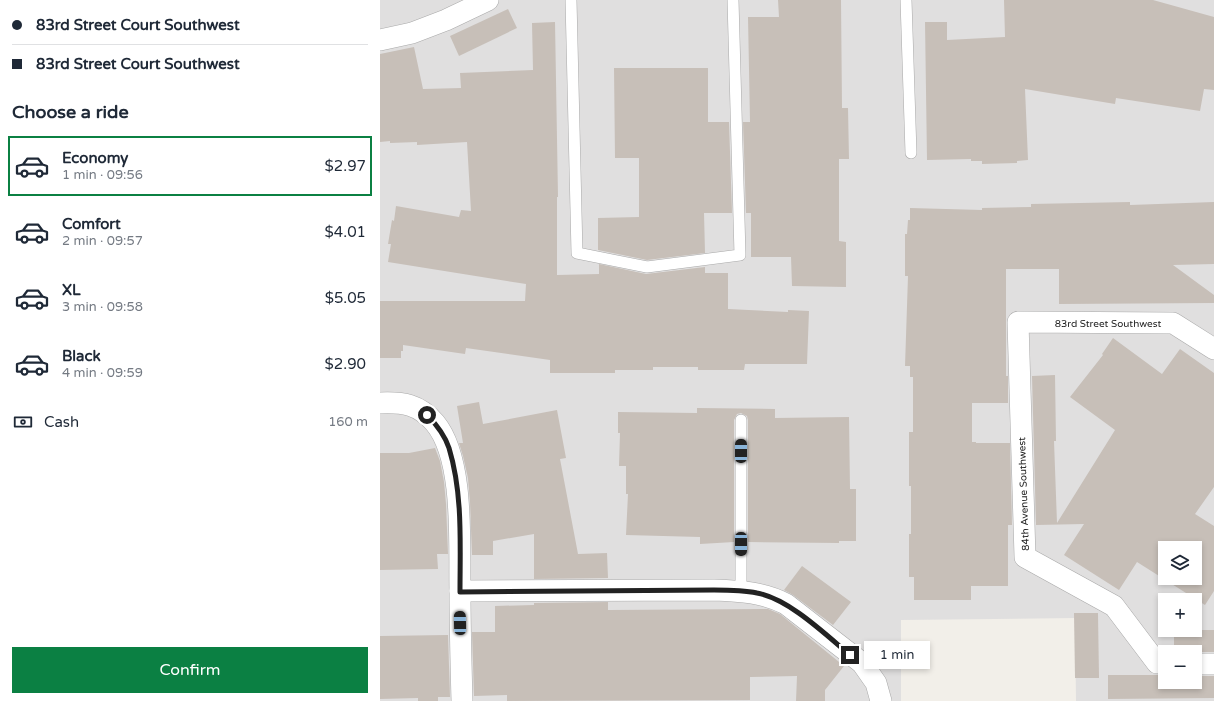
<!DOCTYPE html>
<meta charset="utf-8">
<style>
:root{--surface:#fff;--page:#f2f2f3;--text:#1f2937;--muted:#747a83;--line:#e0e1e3;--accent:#0b8043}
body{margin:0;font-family:"Varela Round",sans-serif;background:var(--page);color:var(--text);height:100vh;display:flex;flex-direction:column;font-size:15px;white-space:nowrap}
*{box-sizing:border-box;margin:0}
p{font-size:13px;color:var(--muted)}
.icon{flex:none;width:22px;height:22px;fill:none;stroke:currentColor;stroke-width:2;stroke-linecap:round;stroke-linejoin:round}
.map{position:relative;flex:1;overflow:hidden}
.drawer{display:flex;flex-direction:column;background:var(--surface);width:380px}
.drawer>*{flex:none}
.banner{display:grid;align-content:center;height:88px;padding:0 12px;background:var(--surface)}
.fabs{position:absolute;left:778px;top:541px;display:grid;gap:8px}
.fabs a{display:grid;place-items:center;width:44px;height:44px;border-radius:0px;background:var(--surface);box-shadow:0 2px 6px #0003;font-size:20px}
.end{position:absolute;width:18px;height:18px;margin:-9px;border:5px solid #222;background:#fff;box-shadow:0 0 0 2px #fff}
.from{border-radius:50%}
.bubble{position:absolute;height:28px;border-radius:0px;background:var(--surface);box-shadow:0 2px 6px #0003;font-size:13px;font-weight:600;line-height:28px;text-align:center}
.car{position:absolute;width:12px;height:24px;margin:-12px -6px;border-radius:5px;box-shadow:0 0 3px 1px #0007;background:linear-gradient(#222 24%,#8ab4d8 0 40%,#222 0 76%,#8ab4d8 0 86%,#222 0)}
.banner b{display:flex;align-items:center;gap:14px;height:38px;font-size:15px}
.banner b+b{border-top:1px solid var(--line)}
.banner i{width:10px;height:10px;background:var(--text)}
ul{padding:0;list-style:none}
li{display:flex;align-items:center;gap:12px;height:60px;margin:0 8px 6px;padding:0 4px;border:2px solid transparent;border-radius:0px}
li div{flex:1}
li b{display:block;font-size:15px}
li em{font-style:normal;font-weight:600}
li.on{border-color:var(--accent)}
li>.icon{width:36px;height:36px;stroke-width:1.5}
h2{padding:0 12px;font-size:18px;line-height:48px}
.pay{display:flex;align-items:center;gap:10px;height:44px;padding:0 12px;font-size:15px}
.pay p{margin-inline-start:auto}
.cta{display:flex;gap:8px;margin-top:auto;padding:8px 12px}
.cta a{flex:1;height:46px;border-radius:0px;background:var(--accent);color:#fff;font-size:16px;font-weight:600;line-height:46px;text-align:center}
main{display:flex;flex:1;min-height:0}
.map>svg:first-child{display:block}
</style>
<main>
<section class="drawer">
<div class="banner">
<b><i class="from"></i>83rd Street Court Southwest</b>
<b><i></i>83rd Street Court Southwest</b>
</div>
<h2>Choose a ride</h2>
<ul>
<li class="on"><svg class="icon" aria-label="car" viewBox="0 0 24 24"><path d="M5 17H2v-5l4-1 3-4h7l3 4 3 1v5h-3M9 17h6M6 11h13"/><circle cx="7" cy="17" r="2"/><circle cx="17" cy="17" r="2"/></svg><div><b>Economy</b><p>1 min · 09:56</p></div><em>$2.97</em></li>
<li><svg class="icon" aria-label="car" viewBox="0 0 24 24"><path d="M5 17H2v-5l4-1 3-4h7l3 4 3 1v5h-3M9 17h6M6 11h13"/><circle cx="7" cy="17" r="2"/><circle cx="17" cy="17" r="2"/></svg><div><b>Comfort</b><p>2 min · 09:57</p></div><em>$4.01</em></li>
<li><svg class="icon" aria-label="car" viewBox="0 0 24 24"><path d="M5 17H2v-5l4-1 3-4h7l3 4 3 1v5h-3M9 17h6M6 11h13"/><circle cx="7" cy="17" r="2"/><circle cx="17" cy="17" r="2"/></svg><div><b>XL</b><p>3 min · 09:58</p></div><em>$5.05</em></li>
<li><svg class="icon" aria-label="car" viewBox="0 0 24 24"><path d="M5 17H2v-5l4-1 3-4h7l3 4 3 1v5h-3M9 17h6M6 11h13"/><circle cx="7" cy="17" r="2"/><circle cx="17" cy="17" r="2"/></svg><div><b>Black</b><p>4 min · 09:59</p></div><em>$2.90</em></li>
</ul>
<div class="pay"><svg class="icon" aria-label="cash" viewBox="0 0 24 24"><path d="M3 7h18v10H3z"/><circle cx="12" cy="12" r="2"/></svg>Cash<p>160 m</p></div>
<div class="cta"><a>Confirm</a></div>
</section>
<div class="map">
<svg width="834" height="701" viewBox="0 0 834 701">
<rect width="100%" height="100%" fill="#f2efe9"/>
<path fill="#e0dfdf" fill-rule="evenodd" d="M0,0H834V701H696L695,618L521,620V701H0ZM785,548H815V578H785ZM785,600H815V630H785ZM785,652H815V682H785Z"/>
<g fill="#c7bfb8" fill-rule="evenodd">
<path d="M398,0H461L462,108H468L469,159H459V241L466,242V287L412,286L411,257H371V213H366L363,122H370L368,17H399Z"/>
<path d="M624,0H773L834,17V90L824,89L820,111L736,98L735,104L645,89L648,160L637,161V163L602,164V161H591V159L547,160L545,22H567V40L625,37Z"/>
<path d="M128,9L137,28L79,56L70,36Z"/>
<path d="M175,22L178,197H177V275L219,274V264L266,274L325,267V273H348V309L408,312V310L429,311L427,364H365L364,370H318V367H273V370H235V373H170V360L86,348L85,354L23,345V351H21V358H0V301H145L146,284L8,262L11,244H8L12,220L14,221L16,206L79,217L81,210L91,211L87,142L37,145V142L10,143V141L0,142V54L34,47L40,75H39H40L43,89L81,88L80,73L153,70L152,23Z"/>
<path d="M234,68H328V122H349L352,213H324L325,253L267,260L218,250V218L259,217V158H235Z"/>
<path d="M750,202V205L834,202V264L793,265L834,295V303L679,304V269H626V376H628V403H592V442H596V443H630L632,525H628V586H591V600H534V577H529V534H531V486H529V432H533V377H530V366H525L528,276H525V234H527L528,220H530V208L602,210V208L651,207V204Z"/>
<path d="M733,338L782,374L800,349L834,373V487L815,514L834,526V591L825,605L757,562L739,590L684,555L704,524L656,525L652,376L675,375L676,441H674L677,523L735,430L690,397L723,355L722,354ZM785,548H815V578H785Z"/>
<path d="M99,402L103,424L177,410L186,458L180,459L198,554L227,553L228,578L154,579V534L113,541V555H92L90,502L88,478L83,456L79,443H83L77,406Z"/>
<path d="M317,408L395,409V418L469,417L470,489H476V541H459V543L368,542V420L367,416L361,413L357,414L354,420V542L320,544V537L246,535L248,494H246V466H239L240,433H238V412L317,413Z"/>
<path d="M55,448L60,461L64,482L66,504L68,554H57L58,569L0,570V453H29Z"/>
<path d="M422,566L471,602L453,625L413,595L404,590Z"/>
<path d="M228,602V610L388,609L400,614L464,666L445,690V701H416L417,676L370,677V700L127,701V695L94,696L92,632H115V606L154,605V603Z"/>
<path d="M694,613H718L719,678H695Z"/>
<rect x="794" y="630" width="40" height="22"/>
<path d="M68,635L70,697H58V701H38V698L0,699V636Z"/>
<path d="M728,675H785V682H815V676H834V698L728,699Z"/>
</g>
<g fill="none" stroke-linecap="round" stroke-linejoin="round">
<defs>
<g id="lane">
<path d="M191,0L197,253L267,267L360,255L353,0"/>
<path d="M526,0L531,153"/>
<path d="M361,420V591"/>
</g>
<g id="street">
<path d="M0,40L32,33L66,20L108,0"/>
<path d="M0,403C23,402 39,404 55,423C85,459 79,545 80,591C80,628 81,664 82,701"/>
<path d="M80,591L334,590C360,591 383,592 406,604L482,663L496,683L501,701"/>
<path d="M785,663H777L734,606L645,557L638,322L793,323L834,349"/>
<path d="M815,664H834"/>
</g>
</defs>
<use href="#lane" stroke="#a9a9a9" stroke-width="12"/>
<use href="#street" stroke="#a9a9a9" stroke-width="22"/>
<use href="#lane" stroke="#fff" stroke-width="11"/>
<use href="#street" stroke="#fff" stroke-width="21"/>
</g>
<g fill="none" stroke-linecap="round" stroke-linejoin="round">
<path stroke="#222" stroke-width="5" d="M47,415C56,424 65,436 69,448C83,494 80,544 80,592L334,590C348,590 363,590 377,593C409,599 445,634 470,655"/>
</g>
<g text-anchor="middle" stroke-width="3.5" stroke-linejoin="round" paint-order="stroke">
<g font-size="10" fill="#222" stroke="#fff">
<text x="728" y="327">83rd Street Southwest</text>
<text transform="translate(643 494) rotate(-92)" y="4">84th Avenue Southwest</text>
</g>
</g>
</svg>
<div class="fabs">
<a><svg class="icon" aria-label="layers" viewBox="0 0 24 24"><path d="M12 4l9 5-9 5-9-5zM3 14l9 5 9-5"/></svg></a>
<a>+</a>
<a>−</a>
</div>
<i class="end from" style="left:47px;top:415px"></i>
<i class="end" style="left:470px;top:655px"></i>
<div class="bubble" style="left:484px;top:641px;width:66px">1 min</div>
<i class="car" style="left:361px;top:451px;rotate:0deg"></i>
<i class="car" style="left:361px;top:544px;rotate:180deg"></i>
<i class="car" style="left:80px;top:623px;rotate:359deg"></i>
</div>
</main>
